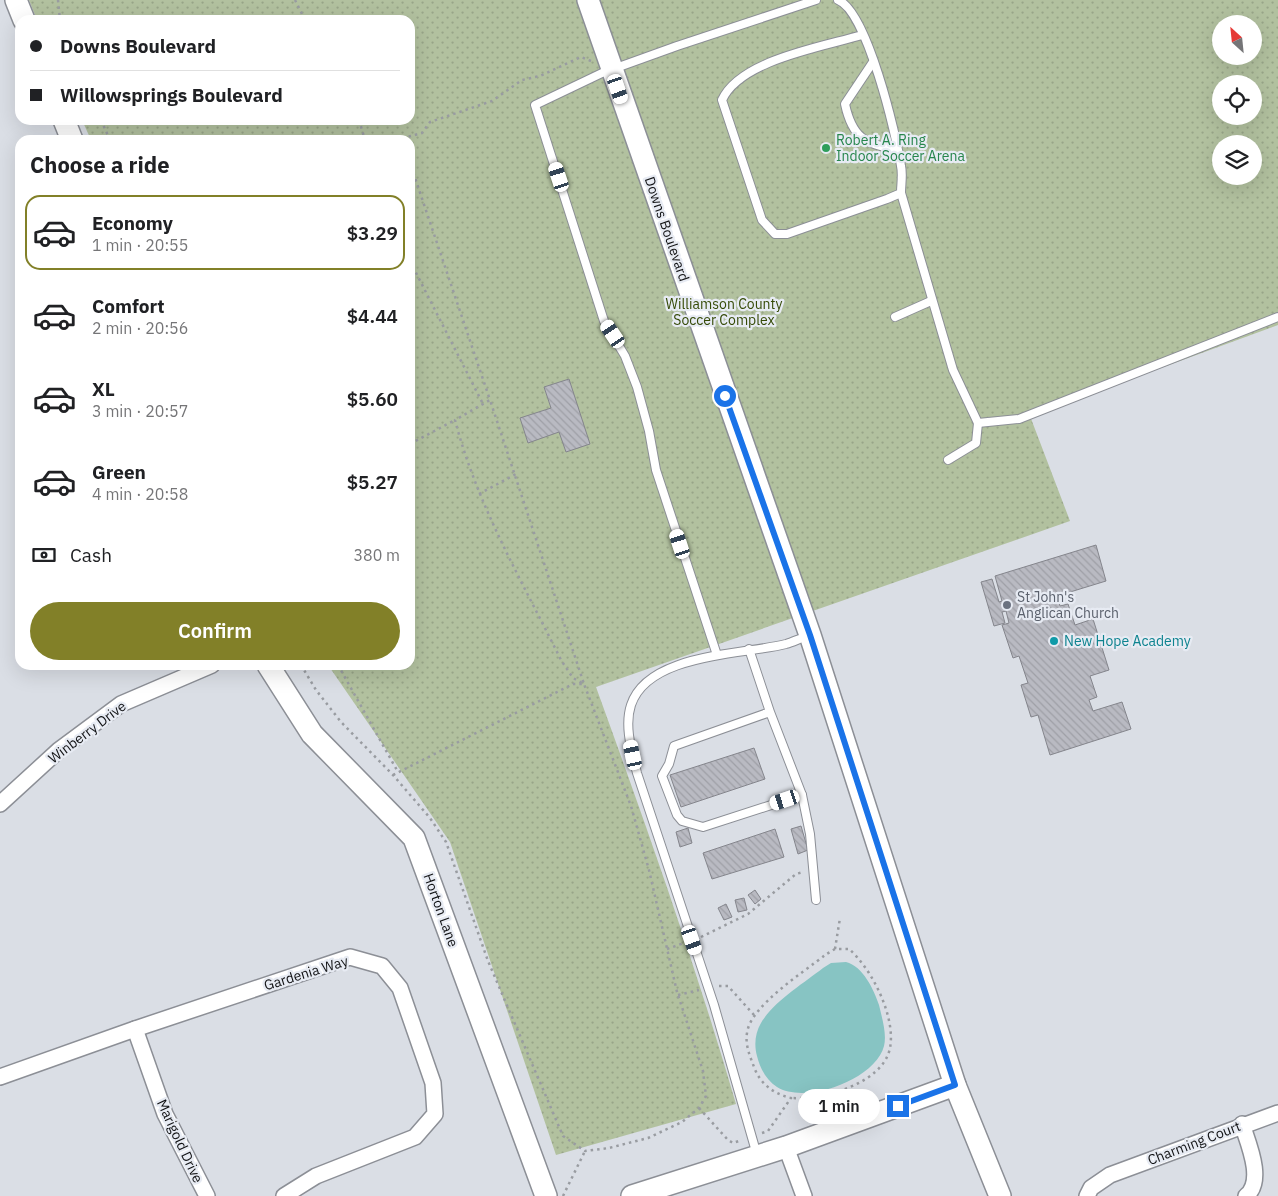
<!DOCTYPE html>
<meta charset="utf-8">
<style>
:root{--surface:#fff;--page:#f6f6f6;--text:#202124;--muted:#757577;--line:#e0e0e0;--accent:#828028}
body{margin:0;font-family:"IBM Plex Sans",sans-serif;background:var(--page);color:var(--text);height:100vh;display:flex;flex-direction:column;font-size:19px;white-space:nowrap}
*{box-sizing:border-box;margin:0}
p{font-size:16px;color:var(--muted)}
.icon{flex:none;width:28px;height:28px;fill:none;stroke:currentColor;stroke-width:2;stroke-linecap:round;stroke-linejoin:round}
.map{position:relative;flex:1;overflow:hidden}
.details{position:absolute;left:15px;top:135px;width:400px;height:535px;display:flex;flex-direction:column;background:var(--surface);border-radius:15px;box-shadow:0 5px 20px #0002}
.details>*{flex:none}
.banner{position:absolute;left:15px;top:15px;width:400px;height:110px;border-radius:15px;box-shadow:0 5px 20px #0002;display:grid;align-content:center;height:110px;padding:0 15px;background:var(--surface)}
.needle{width:32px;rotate:333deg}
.controls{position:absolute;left:1212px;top:15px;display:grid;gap:10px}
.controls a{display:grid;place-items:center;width:50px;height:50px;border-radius:50%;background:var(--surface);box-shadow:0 5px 20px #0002;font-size:25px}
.end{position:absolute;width:22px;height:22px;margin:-11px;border:6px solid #1a73e8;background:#fff;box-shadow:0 0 0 2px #fff}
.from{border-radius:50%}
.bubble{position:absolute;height:35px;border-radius:18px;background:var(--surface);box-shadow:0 5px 20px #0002;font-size:16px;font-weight:600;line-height:35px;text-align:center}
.car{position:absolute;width:15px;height:30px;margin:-15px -8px;border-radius:6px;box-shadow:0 0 4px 1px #0007;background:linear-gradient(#fff 24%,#345 0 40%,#fff 0 76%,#345 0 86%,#fff 0)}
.banner b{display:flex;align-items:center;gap:18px;height:48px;font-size:19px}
.banner b+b{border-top:1px solid var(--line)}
.banner i{width:12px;height:12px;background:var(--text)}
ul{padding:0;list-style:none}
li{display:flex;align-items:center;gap:15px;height:75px;margin:0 10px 8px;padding:0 5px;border:2px solid transparent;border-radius:15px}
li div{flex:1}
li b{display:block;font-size:19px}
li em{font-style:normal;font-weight:600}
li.selected{border-color:var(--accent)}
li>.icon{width:45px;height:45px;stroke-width:1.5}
h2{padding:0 15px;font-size:22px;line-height:60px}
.pay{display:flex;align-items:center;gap:12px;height:55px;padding:0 15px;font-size:19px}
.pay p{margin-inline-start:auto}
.action{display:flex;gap:10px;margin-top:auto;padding:10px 15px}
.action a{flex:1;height:58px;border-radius:30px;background:var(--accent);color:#fff;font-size:20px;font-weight:600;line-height:58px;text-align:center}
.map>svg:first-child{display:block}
</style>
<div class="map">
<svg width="1278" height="1196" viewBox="0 0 1278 1196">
<defs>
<pattern id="park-dots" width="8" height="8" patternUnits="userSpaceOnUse" patternTransform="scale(1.25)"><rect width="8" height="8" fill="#b2c19f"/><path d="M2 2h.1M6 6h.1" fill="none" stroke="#98a588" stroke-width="1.8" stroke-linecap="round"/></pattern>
<pattern id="building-back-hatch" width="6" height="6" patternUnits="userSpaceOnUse" patternTransform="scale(1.25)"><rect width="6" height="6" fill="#b9bac2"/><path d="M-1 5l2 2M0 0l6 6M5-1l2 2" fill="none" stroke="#9e9fa6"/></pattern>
</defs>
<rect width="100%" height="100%" fill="#dadee5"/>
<path fill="url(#park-dots)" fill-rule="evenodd" d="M29,0H1278V325L1030,416L1070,521L596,687C646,825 695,963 736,1104L556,1155L450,842L328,665H410V140H91L82,120H410V20H37ZM1221,24H1254V56H1221ZM1221,84H1254V116H1221ZM1221,144H1254V176H1221Z"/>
<path fill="#87c4c3" d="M846,962C863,966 874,990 879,1005C882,1018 887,1034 884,1046C876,1079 806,1105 777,1087C766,1080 760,1068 757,1056C754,1045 755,1033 761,1023C773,1002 804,983 823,968L831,963Z"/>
<g fill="url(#building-back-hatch)" stroke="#84858c">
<path d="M569,379L590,444L566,452L559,432L528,443L520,418L551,408L544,387Z"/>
<path d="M1096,545L1106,581L1057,596L1060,606L1068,604L1075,625L1093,619L1109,670L1090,676L1097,697L1089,700L1093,711L1122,702L1131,729L1050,755L1038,715L1031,717L1021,685L1028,683L1019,656L1013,658L1002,625L1009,623L1006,611L1002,612L1005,623L994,626L981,582L992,579L999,602L1002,601L995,576Z"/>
<path d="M754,748L765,779L681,807L670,775Z"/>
<path d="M801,826L808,850L798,854L791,829Z"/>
<path d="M688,828L692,843L680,847L676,832Z"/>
<path d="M775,829L784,857L712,879L703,853Z"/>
<path d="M755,890L761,899L755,904L748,895Z"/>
<path d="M744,898L747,910L738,912L735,900Z"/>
<path d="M726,904L732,917L724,920L718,908Z"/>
</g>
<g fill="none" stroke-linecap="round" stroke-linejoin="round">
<defs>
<g id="lane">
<path d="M838,0C867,11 896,134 901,166C903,174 901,184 901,193L887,199L787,234H775L762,220L722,100C740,60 822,47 862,35"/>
<path d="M873,62L845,104C852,137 865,145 897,149"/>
<path d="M901,193L953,370L978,423L1019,419L1278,317"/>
<path d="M895,317L931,301"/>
<path d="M948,460L976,443L978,423"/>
<path d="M749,649L770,712L674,746L669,764L662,776L677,815L682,821L703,827L802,795L770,712"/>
<path d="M717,655L656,470L649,431L637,387L625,356L604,321L535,105L602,73L677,46L816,0"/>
<path d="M802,795L810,834L816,900"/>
<path d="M757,1155L714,1005L637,773C632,752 624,726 631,705C648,653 743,655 786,644C793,642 801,638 808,636"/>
</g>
<g id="street">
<path d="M0,804L59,750L121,704L212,665"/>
<path d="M135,1029L165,1114L207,1196"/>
<path d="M0,1077L135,1029L350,957L382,966L400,988L433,1083L435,1114L415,1137L316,1176L284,1196"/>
<path d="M1242,1124C1248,1143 1265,1181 1246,1196"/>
<path d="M786,1147L804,1196"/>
<path d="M1087,1196L1091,1188L1110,1175L1278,1113"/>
</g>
<g id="secondary">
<path d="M16,0L24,20"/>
<path d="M588,0L810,635L955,1085L1000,1196"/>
<path d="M64,120L72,140"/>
<path d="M268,665L312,734L414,838L546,1196"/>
<path d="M632,1196L786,1147L955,1085"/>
</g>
</defs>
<use href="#lane" stroke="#8c8f96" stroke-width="10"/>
<use href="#street" stroke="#8c8f96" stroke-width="18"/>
<use href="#secondary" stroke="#8c8f96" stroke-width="24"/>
<g stroke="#999ca1" stroke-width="2.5" stroke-dasharray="2.5 4" stroke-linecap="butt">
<path d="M58,0L60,20"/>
<path d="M295,0L305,20"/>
<path d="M101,120L110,140"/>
<path d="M359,120L365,140"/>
<path d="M396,140L422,133L430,122L492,101L522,80L540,76L581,57L591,61"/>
<path d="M410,261L483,404"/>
<path d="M410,444L455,420"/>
<path d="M479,494L516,474"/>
<path d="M301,665L316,690L341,722L393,775L430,818L446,842L488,961L563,1136L585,1151L609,1148L648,1138L682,1122L699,1108L706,1096L703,1071L677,992L649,870L631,806L584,684L573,678L561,660C522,581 477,505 455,420L490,400L410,163"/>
<path d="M338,665L398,772"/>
<path d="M393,775L573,684H584L490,400"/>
<path d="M701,937L748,914L796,874L803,872"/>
<path d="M667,949L684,943"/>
<path d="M835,949L840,918"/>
<path d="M719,986H728L754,1015"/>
<path d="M678,995L699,990"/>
<path d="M699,1108L728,1140L733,1143L742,1140"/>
<path d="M762,1133L768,1131L791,1098C774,1094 760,1084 754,1067C750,1056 745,1045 747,1033C750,1006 804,972 825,955L835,949H849C872,969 896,1017 890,1048C883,1084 822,1100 791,1098"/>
<path d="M563,1196L585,1151"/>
</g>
<use href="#lane" stroke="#fff" stroke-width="8"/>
<use href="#street" stroke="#fff" stroke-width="15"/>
<use href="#secondary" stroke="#fff" stroke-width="21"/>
</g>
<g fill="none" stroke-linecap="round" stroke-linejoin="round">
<path stroke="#1a73e8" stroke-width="6" d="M725,396L810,635L955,1085L898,1106"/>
</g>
<circle fill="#2e9e5b" stroke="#e7ebf3" stroke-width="2" cx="826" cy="148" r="5"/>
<circle fill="#6b7280" stroke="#e7ebf3" stroke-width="2" cx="1007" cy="605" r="5"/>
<circle fill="#0f9aa8" stroke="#e7ebf3" stroke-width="2" cx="1054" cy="641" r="5"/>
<g text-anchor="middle" stroke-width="4.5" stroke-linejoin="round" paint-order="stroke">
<g font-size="14" fill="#27864d" stroke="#e7ebf3" text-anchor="start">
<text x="836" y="145">Robert A. Ring<tspan x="836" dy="16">Indoor Soccer Arena</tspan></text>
</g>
<g font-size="14" fill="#101113" stroke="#e7ebf3">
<text transform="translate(667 229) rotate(71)" y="5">Downs Boulevard</text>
<text transform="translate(87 732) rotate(-37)" y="5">Winberry Drive</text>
<text transform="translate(441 910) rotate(70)" y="5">Horton Lane</text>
<text transform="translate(306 973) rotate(-17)" y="5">Gardenia Way</text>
<text transform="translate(180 1141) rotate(65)" y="5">Marigold Drive</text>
<text transform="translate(1194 1143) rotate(-21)" y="5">Charming Court</text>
</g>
<g font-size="14" fill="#354a06" stroke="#e7ebf3">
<text x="724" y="309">Williamson County<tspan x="724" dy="16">Soccer Complex</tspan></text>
</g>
<g font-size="14" fill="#5b616d" stroke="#e7ebf3" text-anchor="start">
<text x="1017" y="602">St John's<tspan x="1017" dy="16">Anglican Church</tspan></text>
</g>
<g font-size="14" fill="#0d838f" stroke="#e7ebf3" text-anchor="start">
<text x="1064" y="646">New Hope Academy</text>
</g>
</g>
</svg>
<div class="controls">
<a><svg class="needle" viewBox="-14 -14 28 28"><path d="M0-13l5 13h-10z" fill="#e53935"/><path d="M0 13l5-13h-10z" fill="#757577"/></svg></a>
<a><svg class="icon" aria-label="locate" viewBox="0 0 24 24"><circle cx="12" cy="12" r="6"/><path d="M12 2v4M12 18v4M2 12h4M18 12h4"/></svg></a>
<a><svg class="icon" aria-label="layers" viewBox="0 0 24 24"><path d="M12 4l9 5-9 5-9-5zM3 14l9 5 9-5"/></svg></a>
</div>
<i class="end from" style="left:725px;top:396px"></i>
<i class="end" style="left:898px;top:1106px"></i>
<div class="bubble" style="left:798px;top:1089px;width:82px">1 min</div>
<i class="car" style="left:618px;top:89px;rotate:161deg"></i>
<i class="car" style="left:559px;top:177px;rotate:342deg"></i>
<i class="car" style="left:613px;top:334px;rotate:326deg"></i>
<i class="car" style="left:680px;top:544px;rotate:342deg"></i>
<i class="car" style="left:633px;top:755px;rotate:348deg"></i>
<i class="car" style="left:785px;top:800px;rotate:252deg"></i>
<i class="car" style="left:692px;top:940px;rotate:161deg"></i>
<div class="banner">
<b><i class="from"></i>Downs Boulevard</b>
<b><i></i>Willowsprings Boulevard</b>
</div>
<section class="details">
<h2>Choose a ride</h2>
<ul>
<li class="selected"><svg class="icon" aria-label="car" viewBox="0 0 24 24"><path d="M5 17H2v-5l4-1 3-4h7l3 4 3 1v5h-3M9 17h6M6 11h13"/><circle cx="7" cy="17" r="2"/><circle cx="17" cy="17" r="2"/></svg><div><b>Economy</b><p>1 min · 20:55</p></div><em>$3.29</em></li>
<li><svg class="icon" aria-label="car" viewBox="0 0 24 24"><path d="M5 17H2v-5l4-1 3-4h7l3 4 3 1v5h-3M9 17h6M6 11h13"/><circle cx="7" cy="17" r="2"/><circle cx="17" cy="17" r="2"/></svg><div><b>Comfort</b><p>2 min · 20:56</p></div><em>$4.44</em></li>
<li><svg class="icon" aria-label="car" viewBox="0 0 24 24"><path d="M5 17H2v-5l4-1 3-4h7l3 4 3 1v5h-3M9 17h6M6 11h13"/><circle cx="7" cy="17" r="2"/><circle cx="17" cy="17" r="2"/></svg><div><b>XL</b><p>3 min · 20:57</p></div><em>$5.60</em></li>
<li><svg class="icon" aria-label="car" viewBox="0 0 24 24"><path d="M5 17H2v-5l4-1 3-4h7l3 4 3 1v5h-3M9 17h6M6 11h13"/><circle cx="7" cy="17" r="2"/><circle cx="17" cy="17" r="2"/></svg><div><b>Green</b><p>4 min · 20:58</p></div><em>$5.27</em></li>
</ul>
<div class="pay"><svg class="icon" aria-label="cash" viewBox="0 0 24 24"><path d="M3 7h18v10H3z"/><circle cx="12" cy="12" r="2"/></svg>Cash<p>380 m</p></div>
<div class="action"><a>Confirm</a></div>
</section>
</div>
